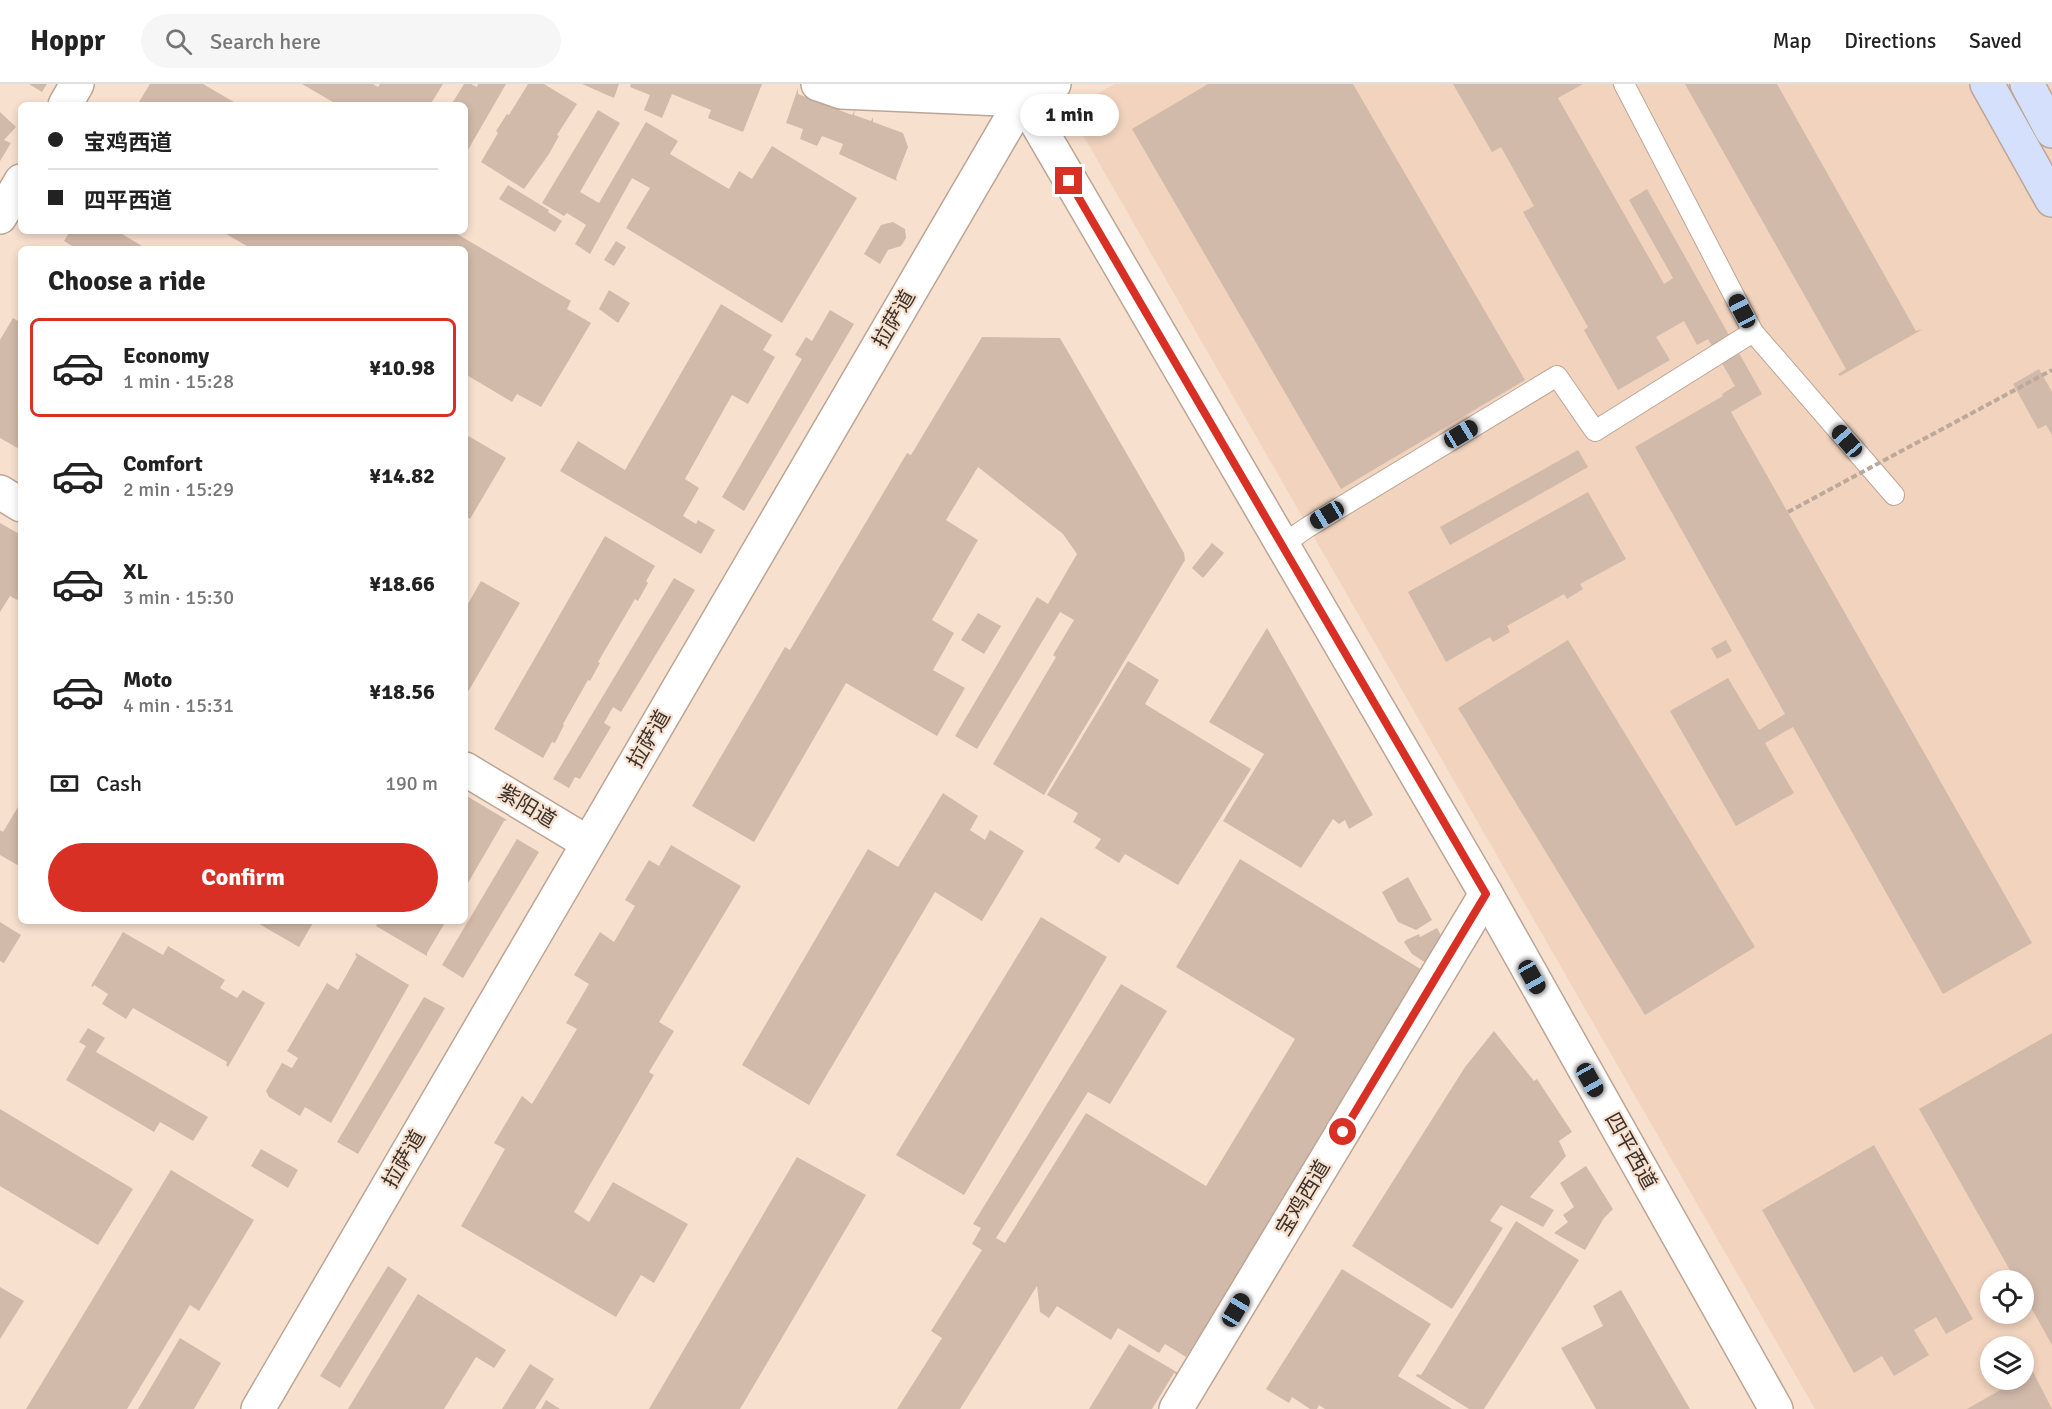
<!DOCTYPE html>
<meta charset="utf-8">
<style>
:root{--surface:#fff;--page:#f6f6f6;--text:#222;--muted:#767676;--line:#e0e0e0;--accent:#d93025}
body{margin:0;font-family:Signika,"Noto Sans SC",sans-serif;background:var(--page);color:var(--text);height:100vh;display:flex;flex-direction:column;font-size:22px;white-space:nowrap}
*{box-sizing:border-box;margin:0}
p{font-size:20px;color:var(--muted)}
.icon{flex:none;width:33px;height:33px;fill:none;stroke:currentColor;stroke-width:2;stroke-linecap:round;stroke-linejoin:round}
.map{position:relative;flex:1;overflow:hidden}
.details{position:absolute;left:18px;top:162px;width:450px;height:678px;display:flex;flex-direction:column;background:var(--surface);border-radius:9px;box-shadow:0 3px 9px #0003}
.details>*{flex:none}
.banner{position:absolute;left:18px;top:18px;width:450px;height:132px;border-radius:9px;box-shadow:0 3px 9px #0003;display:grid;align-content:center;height:132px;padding:0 30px;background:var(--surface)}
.tools{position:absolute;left:1980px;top:1186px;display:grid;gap:12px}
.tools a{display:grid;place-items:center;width:54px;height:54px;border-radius:50%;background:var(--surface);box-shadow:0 3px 9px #0003;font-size:30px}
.end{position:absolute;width:27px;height:27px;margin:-14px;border:8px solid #d93025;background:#fff;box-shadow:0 0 0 3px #fff}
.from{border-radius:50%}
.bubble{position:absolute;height:42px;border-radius:21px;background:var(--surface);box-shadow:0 3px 9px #0003;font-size:20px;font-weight:700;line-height:42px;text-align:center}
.car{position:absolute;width:18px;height:36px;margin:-18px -9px;border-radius:8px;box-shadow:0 0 4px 2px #0007;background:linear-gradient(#222 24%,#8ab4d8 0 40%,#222 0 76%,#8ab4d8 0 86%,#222 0)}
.banner b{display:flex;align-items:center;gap:21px;height:57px;font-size:22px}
.banner b+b{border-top:2px solid var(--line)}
.banner i{width:15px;height:15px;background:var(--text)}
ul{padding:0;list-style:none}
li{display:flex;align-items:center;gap:18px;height:99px;margin:0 12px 9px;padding:0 18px;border:3px solid transparent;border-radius:9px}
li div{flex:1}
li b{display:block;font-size:22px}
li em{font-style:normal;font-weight:700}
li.active{border-color:var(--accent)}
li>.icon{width:54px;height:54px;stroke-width:1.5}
h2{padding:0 30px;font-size:27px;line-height:72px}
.pay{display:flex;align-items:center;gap:15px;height:66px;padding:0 30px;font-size:22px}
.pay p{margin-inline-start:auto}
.button{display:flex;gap:12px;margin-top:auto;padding:12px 30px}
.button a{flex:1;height:69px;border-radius:36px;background:var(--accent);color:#fff;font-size:24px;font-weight:700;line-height:69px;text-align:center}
header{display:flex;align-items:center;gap:36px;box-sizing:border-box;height:84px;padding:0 30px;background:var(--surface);border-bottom:2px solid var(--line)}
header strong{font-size:28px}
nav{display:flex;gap:33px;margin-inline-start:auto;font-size:21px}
.search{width:420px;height:54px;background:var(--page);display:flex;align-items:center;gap:15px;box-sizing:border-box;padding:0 21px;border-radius:33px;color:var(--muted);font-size:22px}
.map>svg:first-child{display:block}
</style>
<header>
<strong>Hoppr</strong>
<div class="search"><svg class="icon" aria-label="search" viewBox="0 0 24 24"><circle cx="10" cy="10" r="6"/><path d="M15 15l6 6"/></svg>Search here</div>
<nav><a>Map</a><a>Directions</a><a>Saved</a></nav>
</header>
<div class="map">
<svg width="2052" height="1325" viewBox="0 0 2052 1325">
<rect width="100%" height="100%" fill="#f8e0cf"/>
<path fill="#f1d3be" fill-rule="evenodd" d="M1115,0H2052V1325H1815L1068,25ZM1990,1197H2024V1230H1990ZM1990,1263H2024V1296H1990Z"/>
<g fill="#d2baaa">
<path d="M29,0H47L42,8Z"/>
<path d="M150,0H203L239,21H137Z"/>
<path d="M302,0H373L378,3L380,0H443L430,21H338Z"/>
<path d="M464,0H471L477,3L478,0H506L465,71V21H451Z"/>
<path d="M528,0H544L577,20L557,51L559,52L549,70L524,105L481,78L498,49L496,47L507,30L509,31Z"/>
<path d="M582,0H619L614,14Z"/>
<path d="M631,0H762L743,48L708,34L711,26L672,10L662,34L644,26L650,11L630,3Z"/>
<path d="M1208,0H1353L1525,296L1341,405L1132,45Z"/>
<path d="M1453,0H1583L1558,14L1664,200L1673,194L1629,116L1647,105L1762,310L1731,328L2032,859L1943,910L1793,643L1765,659L1794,709L1736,742L1670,627L1728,594L1759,646L1785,630L1635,363L1723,312L1722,310L1735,302L1708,255L1697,261L1684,237L1656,253L1670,276L1618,306L1584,246L1588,243L1523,128L1534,122L1501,63L1492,68Z"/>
<path d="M1685,0H1777L1916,247L1923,245L1840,292L1838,290L1846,285Z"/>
<path d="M798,4V10L852,31L855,26L854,31L871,37L873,33V38L903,49L908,63L896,94L897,97L839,70L843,60L822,52L817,62L800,55L803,45L786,39Z"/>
<path d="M598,26L620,39L580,108L599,119L646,38L678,57L670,70L729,105L739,87L752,95L772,62L857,114L782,239L626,144L650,104L632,94L590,170L575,160L586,141L567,129L564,132L542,119Z"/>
<path d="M0,28L16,43L4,56L11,59L0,77Z"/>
<path d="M508,101L549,126L548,128L562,137L555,148L499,115Z"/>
<path d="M893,138L905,145L906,154L901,162L888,166L880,180L864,170L881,141Z"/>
<path d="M70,147H117L147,165H77L64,157Z"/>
<path d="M221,147H452L571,217L567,225L591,239L541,323L517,310L512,318L465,290V165H252Z"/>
<path d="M616,157L626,163L614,182L604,176Z"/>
<path d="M609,206L630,219L618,239L599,225Z"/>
<path d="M721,220L772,251L763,266L775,273L748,320L732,311L685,395L699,404L683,432L696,440L698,436L715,446L701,470L560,387L578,357L625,386Z"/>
<path d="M830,226L854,240L744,427L722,413L802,275L795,271L806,253L812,257Z"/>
<path d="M13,234L21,239V366L0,354V256Z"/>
<path d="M982,253L1060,254L1184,469L1185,476L1044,711L993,680L1056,573L1053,571L1074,536L1060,528L977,665L955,652L1037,513L1048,520L1077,470L1063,450L978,383L946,436L978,456L932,536L954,549L933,586L965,604L937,652L846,599L754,758L692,722L785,563L790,566L907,369L911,371Z"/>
<path d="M2039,285L2052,308V351L2046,341L2038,345L2013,300Z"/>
<path d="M465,350L506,374L470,435L465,432Z"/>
<path d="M1578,366L1588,383L1450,461L1440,443Z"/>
<path d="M1588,408L1626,475L1580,500L1583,505L1567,515L1564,510L1507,542L1510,548L1493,558L1490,553L1446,578L1408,508Z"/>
<path d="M0,439L21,451V509L17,516L10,512L0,528Z"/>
<path d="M605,452L655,482L646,497L648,499L638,517L635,515L598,578L600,579L590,597L588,596L563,640L564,641L555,659L552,658L543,674L494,645Z"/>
<path d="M1212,459L1224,469L1203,494L1192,484Z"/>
<path d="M674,494L695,506L621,628L613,623L604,639L611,643L580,695L575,693L569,704L553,695Z"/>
<path d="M481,497L520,519L465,613V525Z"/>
<path d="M978,529L1001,542L984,570L961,556Z"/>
<path d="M1267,544L1373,731L1349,745L1345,736L1339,740L1333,735L1301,784L1223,737L1264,670L1209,638Z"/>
<path d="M1568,556L1755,863L1645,931L1458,624Z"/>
<path d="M1726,556L1732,567L1717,575L1711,564Z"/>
<path d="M1128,577L1159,596L1145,620L1251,685L1178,801L1125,770L1119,779L1095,764L1101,755L1073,738L1078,729L1047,711Z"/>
<path d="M943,709L978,732L970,746L985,756L990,746L1024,767L982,837L935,808L809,1021L742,981L868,765L898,783Z"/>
<path d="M465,711L507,736L504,737L465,804Z"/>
<path d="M21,718V783L0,771V746L3,748Z"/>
<path d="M517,755L539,768L463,894L442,881Z"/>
<path d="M671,761L741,802L659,938L674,947L649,988L654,991L574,1128L589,1138L613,1098L688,1140L654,1199L641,1191L616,1233L461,1142L505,1065L494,1059L522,1012L532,1020L577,945L566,939L589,900L574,891L600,848L614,858L635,822L625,816L649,776L659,782Z"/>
<path d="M1240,775L1427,889L1206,1247L1203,1246L1186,1273L1165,1260L1159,1269L1118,1244L1111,1256L1057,1222L1049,1234L1040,1228L1037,1202L960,1325H897L942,1254L931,1247L982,1166L972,1160L981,1144L973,1140L1121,900L1167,927L1110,1020L1088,1008L996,1154L1005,1159L1086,1029L1206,1102L1295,955L1176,883Z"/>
<path d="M1408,793L1432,836L1416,846L1398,838L1382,808Z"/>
<path d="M1041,833L1107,873L964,1111L896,1071Z"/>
<path d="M254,837H314L299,863Z"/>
<path d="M379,837H446L427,869V872L376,842Z"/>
<path d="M0,838L21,851L4,879L0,877Z"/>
<path d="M1437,844L1444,857L1429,881L1412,870L1404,858L1406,856L1419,850L1420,853Z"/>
<path d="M123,848L163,871L168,862L225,896L220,904L237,914L243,906L265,919L228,983L226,981L227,978L133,924L126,935L102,920L108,910L94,901L93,903L91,902Z"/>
<path d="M356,869L409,901L331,1039L305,1023L300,1032L269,1013L266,1007L282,979L292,984L298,974L287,967L327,899L338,906L357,872L355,871Z"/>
<path d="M424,913L445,924L358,1070L337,1058Z"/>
<path d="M88,944L105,954L96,968L208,1033L193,1057L160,1038L154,1048L66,996L86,962L79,958Z"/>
<path d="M1494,947L1534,997L1537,995L1572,1048L1559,1057L1566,1072L1530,1113L1554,1126L1543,1143L1501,1121L1490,1137L1503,1144L1452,1225L1352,1162L1465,983Z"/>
<path d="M2052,949V1261L2024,1211V1197H2016L1919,1025Z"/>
<path d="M0,1025L133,1105L98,1161L0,1102Z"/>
<path d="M1874,1061L1973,1235L1946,1250L1936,1233L1914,1246L1929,1271L1894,1292L1882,1272L1854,1289L1762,1126Z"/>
<path d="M261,1065L298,1086L288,1104L251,1082Z"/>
<path d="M797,1073L866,1111L740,1325H649Z"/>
<path d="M1586,1082L1613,1125L1604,1134L1585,1166L1554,1149L1568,1138L1563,1131L1574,1123L1560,1099Z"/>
<path d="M171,1086L254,1136L199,1227L190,1221L127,1325H26Z"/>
<path d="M1516,1137L1579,1176L1484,1325H1469L1416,1292L1417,1290L1421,1291Z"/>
<path d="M388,1182L407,1195L340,1304L320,1292Z"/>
<path d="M1342,1185L1431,1240L1398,1292L1452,1325H1325L1319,1321L1317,1325H1310L1292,1313L1289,1319L1266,1305Z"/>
<path d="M0,1203L24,1217L0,1255Z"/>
<path d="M1621,1206L1666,1284L1690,1325H1596L1561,1264L1603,1242L1593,1222Z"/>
<path d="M418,1210L506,1266L494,1284L476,1273L444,1325H348Z"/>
<path d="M180,1254L221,1279L194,1325H138Z"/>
<path d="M1129,1260L1180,1290L1179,1292L1174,1289L1152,1325H1089Z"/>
<path d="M530,1280L554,1295L535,1325H502Z"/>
<path d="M2033,1288L2052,1325H1967L2018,1296H2024V1293Z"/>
<path d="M546,1316L560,1325H541Z"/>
</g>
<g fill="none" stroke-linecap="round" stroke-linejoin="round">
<defs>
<g id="service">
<path d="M1624,0L1753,248L1894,411"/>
<path d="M1282,461L1308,443L1557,292L1595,347L1753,248"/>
</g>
<g id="minor">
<path d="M818,0L841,8L1022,16"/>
<path d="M65,21L77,0"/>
<path d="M0,133L21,97"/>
<path d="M0,408L21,421"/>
<path d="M465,685L588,759"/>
<path d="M1176,1325L1486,810"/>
</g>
<g id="tertiary">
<path d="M1014,0L1486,810L1776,1325"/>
<path d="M258,1325L1022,16L1054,0"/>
</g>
<g id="secondary">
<path d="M1987,0L2052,116"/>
<path d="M2027,0L2052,47"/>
</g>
</defs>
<use href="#service" stroke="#bca595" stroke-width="22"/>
<use href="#minor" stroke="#bca595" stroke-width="36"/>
<use href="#tertiary" stroke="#bca595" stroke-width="36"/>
<use href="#secondary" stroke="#bca595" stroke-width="36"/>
<use href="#service" stroke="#fff" stroke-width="20"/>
<use href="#minor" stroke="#fff" stroke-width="33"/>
<use href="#tertiary" stroke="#fff" stroke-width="33"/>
<use href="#secondary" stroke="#d5e1fc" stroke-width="33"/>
<path stroke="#bca99b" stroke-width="4" stroke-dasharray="6 3" stroke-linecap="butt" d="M1788,428L2052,286"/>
</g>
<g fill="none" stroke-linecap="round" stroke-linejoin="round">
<path stroke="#d93025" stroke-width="8" d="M1069,97L1486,810L1343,1048"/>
</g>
<g text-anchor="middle" stroke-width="4.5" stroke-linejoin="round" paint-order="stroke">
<g font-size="21" fill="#3a312a" stroke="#f8e0cf">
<text transform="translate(894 235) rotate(-60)" y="7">拉萨道</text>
<text transform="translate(649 655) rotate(-60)" y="7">拉萨道</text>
<text transform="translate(527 722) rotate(31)" y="7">紫阳道</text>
<text transform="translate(1631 1067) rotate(61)" y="7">四平西道</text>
<text transform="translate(404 1075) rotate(-60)" y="7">拉萨道</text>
<text transform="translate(1303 1114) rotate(-59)" y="7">宝鸡西道</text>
</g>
</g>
</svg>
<div class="tools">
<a><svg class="icon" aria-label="locate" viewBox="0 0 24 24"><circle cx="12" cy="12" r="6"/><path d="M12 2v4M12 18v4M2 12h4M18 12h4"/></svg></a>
<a><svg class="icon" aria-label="layers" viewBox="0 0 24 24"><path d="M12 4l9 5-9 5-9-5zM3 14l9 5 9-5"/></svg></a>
</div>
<i class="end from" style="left:1343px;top:1048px"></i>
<i class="end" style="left:1069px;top:97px"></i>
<div class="bubble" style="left:1020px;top:10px;width:99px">1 min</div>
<i class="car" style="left:1742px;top:227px;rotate:332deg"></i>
<i class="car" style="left:1461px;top:350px;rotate:59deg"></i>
<i class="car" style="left:1847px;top:357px;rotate:319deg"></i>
<i class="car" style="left:1327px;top:431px;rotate:239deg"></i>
<i class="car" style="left:1532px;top:893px;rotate:151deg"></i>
<i class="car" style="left:1590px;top:996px;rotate:151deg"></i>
<i class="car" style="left:1236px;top:1226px;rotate:31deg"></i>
<div class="banner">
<b><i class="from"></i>宝鸡西道</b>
<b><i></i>四平西道</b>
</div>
<section class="details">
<h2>Choose a ride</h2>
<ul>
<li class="active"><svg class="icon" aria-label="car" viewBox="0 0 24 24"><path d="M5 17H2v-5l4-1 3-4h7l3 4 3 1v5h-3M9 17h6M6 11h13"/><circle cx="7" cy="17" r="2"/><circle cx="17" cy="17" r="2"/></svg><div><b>Economy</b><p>1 min · 15:28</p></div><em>¥10.98</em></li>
<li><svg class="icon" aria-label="car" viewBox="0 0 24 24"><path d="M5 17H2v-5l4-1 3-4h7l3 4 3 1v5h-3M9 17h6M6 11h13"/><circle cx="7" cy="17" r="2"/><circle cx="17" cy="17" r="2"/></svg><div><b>Comfort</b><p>2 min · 15:29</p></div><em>¥14.82</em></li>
<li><svg class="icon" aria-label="car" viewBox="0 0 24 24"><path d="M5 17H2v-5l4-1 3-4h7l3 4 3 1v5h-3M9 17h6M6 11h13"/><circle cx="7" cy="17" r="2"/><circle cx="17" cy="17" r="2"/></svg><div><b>XL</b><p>3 min · 15:30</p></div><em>¥18.66</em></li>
<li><svg class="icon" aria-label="car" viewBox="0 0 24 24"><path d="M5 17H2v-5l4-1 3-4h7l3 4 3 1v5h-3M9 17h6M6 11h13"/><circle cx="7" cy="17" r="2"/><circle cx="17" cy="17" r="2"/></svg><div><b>Moto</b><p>4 min · 15:31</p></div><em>¥18.56</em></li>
</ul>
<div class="pay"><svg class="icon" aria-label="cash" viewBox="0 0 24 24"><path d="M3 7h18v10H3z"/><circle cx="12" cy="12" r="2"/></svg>Cash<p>190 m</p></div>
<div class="button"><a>Confirm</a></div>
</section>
</div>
